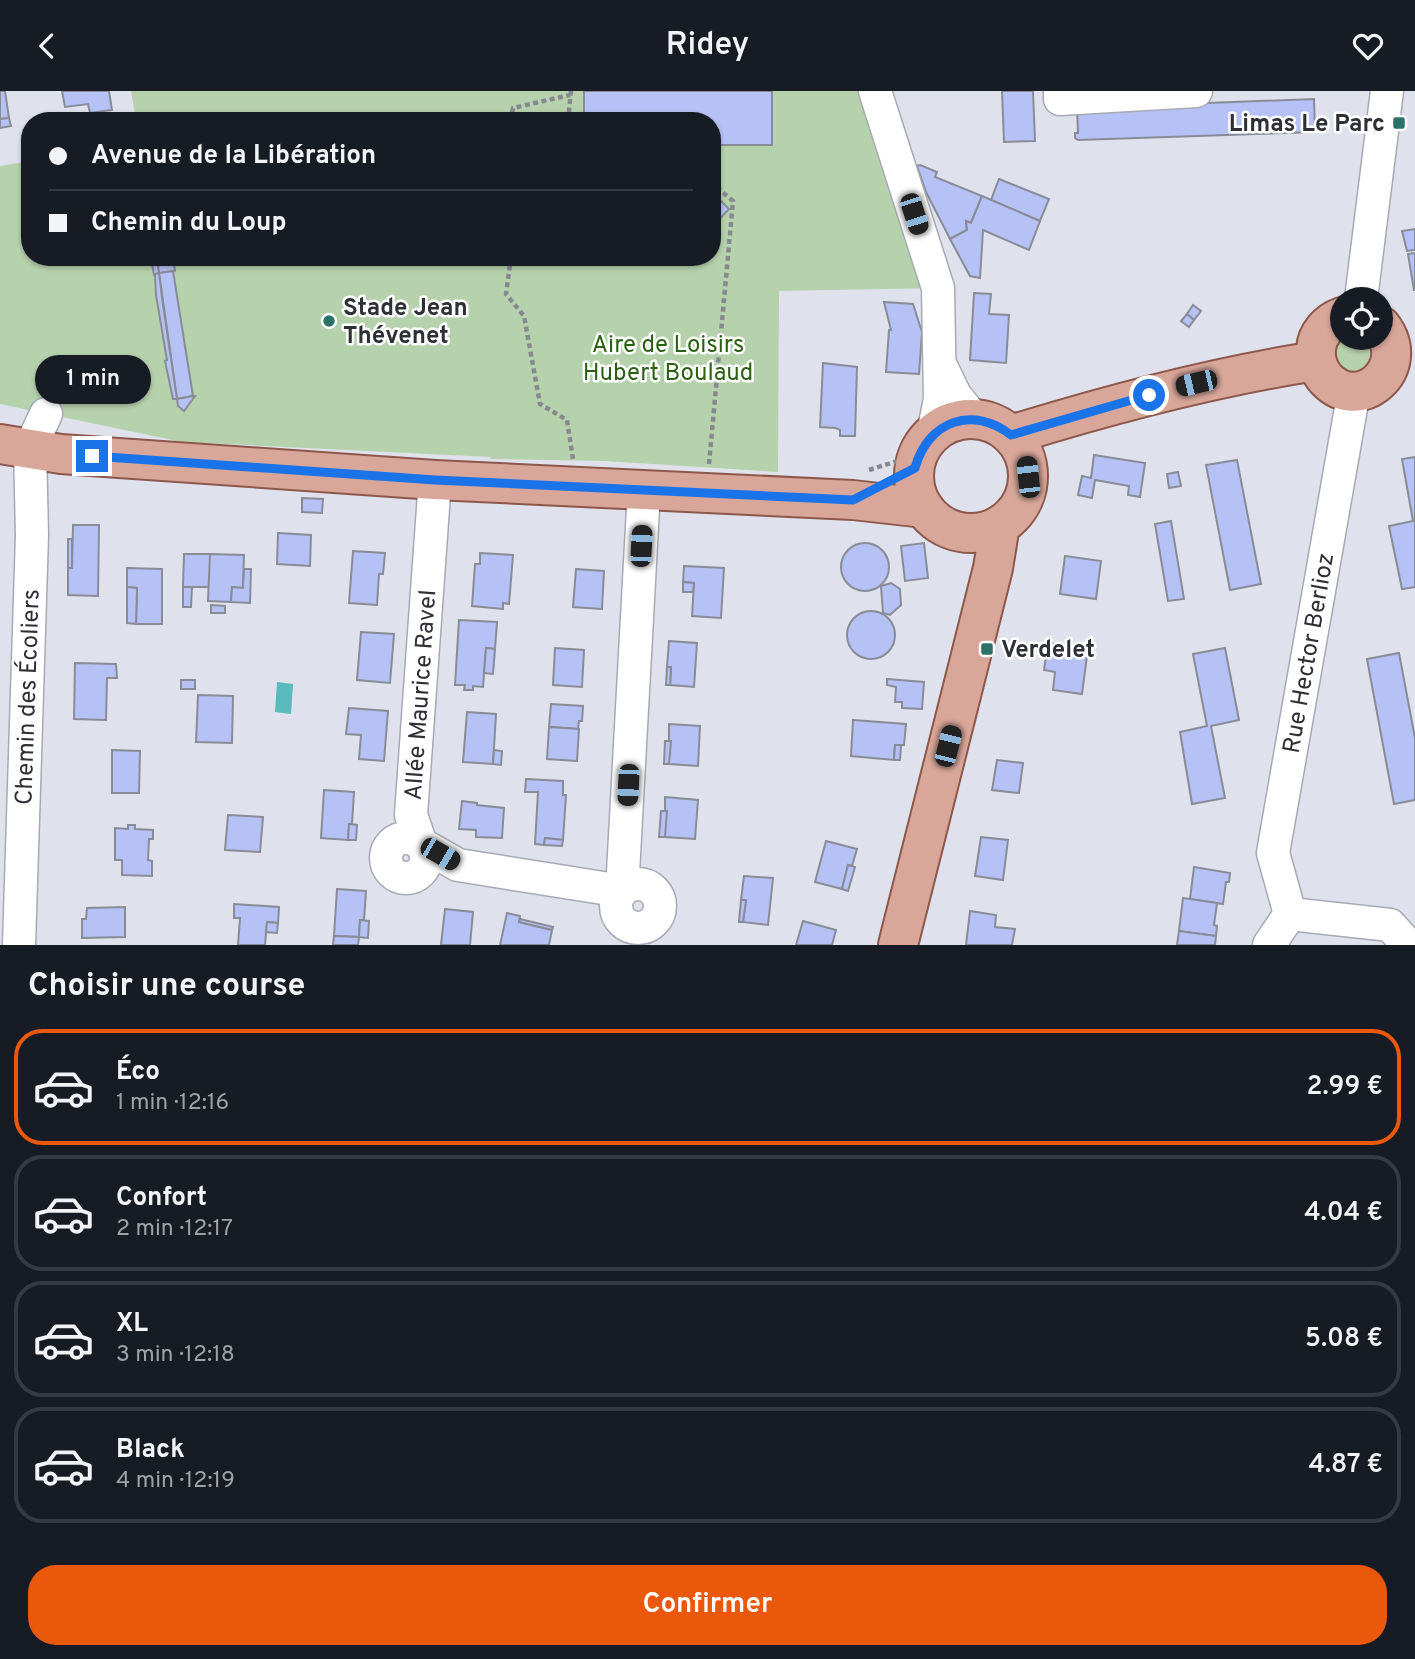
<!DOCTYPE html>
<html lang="fr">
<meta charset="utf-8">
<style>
:root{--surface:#171b24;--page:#242831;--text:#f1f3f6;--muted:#9ea1a6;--line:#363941;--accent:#ea580c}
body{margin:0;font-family:Overpass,sans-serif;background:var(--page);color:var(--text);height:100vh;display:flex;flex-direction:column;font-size:26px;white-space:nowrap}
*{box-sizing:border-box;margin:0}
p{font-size:23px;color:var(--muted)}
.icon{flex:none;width:38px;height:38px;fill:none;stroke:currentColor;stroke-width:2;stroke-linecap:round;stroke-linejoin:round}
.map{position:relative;height:854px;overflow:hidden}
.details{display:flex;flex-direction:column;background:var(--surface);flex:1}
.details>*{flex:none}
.top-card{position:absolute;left:21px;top:21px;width:700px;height:154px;border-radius:28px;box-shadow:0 2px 5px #0004;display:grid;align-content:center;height:154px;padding:0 28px;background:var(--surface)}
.fabs{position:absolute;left:1330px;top:196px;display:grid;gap:14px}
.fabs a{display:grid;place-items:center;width:63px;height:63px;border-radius:50%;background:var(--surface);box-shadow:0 2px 5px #0004;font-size:35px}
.end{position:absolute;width:32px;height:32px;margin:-16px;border:9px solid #1a73e8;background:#fff;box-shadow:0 0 0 4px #fff}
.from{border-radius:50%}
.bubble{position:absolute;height:49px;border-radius:24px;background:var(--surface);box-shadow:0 2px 5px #0004;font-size:23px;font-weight:600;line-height:49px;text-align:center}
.car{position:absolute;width:21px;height:42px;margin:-21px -10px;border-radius:9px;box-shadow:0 0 5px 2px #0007;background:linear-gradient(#222 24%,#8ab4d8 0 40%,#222 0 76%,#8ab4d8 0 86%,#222 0)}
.top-card b{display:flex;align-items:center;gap:24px;height:66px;font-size:26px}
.top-card b+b{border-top:2px solid var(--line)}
.top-card i{width:18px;height:18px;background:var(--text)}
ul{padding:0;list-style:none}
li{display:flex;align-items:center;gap:21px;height:116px;margin:0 14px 10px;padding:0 14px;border:4px solid var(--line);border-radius:28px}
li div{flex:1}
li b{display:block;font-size:26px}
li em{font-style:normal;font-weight:600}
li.on{border-color:var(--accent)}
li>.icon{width:63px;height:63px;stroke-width:1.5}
h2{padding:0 28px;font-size:32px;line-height:84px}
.primary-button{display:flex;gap:14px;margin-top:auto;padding:14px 28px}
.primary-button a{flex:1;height:80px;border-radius:28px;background:var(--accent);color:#fff;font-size:28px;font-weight:600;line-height:80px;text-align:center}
header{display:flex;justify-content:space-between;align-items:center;height:91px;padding:0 28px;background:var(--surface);font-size:32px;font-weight:600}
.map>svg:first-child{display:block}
</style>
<header><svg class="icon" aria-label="back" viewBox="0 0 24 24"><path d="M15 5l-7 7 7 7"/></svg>Ridey<svg class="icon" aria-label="heart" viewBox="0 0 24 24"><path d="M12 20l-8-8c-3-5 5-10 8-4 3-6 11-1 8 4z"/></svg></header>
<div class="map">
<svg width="1415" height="854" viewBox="0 0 1415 854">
<rect width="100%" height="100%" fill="#dfe2ed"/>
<g fill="#b6d2ac">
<path d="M131,0H875L938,197L779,200L778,381L604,370L491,368L490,366L182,351L0,313V75L30,70V166H712V30H136Z"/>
<path d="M1342,247H1362L1369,254C1372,283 1359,288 1335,278L1333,252Z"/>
</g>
<path fill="#59bbbc" d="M277,591L293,593L291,623L275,621Z"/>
<g fill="#b6c2f5" stroke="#898c96" stroke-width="2">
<path d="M0,0H5L9,27L0,28Z"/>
<path d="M62,0H109L112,19L90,22L88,13L65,16Z"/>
<path d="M584,0H772V54H712V30H577V22H584Z"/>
<path d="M1002,0H1033L1035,50L1004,51Z"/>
<path d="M1314,8L1315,41L1078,49L1075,47V42H1078L1077,17Z"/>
<path d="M9,27L11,35L0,37V28Z"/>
<path d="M920,74L937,81L935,86L982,105L971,132L966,130L967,139L950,148L926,101L917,75Z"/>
<path d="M999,88L1049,108L1040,130L991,109Z"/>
<path d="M716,105L729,118L712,136V108Z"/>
<path d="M982,105L1040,130L1029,159L983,139L980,187L970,185L950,148L967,139L966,130L971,132Z"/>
<path d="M1415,138V159L1407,160L1402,140Z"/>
<path d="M1415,162V199H1414L1408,163Z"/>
<path d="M151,166H157L159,182L154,184Z"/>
<path d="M157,166H173L175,180L159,182Z"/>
<path d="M173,180L193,305L177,308L159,182Z"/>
<path d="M159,182L163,214L177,308H173L165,270L167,269L156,204L155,183Z"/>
<path d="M974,202L991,203L989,223L1009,224L1006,272L970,269Z"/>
<path d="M884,211L913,213L922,241L919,283L886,281L889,239H891Z"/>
<path d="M1193,214L1201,220L1194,229L1187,223Z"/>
<path d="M1187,223L1194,229L1189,236L1181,230Z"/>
<path d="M823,272L857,276L855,345H840V339L836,337L820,336Z"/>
<path d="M193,305H195L184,320L178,315L177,308Z"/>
<path d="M1094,364L1145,372L1140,406L1128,404L1129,395L1095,389L1092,407L1078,404L1082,385L1091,387Z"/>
<path d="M1415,366V496L1402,498L1389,435L1413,430L1402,368Z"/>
<path d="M1237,369L1261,493L1230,499L1206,374Z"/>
<path d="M1178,381L1181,395L1169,397L1167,383Z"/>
<path d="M302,407L323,408L322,422L302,421Z"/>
<path d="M1171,430L1184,508L1168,510L1155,433Z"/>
<path d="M73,434H99L98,505L68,504V477H72Z"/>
<path d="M278,442L311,444L310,475L277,473Z"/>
<rect x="68" y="448" width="4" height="29"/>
<circle cx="865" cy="476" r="24"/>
<path d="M924,452L928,487L905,490L901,455Z"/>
<path d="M353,460L385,462L383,483H379L377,514L349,512Z"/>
<path d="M480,462L513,464L509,513L503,512V518L472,515L475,473H480Z"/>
<path d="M184,463H210V496H183Z"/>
<path d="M210,463L244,464L243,497L232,496L231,511L208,510Z"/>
<path d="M1065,465L1101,470L1096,508L1060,503Z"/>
<path d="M684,475L724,477L721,527L692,525L694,492L683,491Z"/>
<path d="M127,477L162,478V533H136L137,497L127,496Z"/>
<path d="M244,478H251L250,512L231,511L232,496L243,497Z"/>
<path d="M576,478L604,480L602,518L573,516Z"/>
<path d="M683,491L694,492L693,501H683Z"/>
<path d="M891,492L900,498L901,514L890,524L883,522L881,495Z"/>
<path d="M127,496L137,497L136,533L127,532Z"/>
<path d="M183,496H192L191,516H183Z"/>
<path d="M211,514L225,515V522H211Z"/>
<circle cx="871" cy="544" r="24"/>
<path d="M459,529L497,531L495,558L486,557L483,596L473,595V599H464L465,594H455Z"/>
<path d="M361,541L394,543L390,592L357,589Z"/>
<path d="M669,550L697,552L694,596L670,594L671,576H667Z"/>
<path d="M1048,552L1088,557L1082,603L1053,599L1055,581L1044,579Z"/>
<path d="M486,557L495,558L493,583L484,582Z"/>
<path d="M555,557L584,559L582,596L553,594Z"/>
<path d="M1225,557L1239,629L1211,635L1225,707L1192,713L1180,641L1207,635L1193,563Z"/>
<path d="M1399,562L1415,647V709L1394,713L1367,568Z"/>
<path d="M75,572L116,573L117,587H107L106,629L74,628Z"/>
<path d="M667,576H671L670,594H666Z"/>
<path d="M887,588L924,591L922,618L902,617V611H895L896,596L887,594Z"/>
<rect x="181" y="589" width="14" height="9"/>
<path d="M198,604L233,605L232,652L196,651Z"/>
<path d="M551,613L583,615L582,630H579L578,638L549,636Z"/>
<path d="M349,617L388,620L384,670L359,668L361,644L346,643Z"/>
<path d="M467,621L496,623L493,673L463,671Z"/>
<path d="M853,629L906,633L904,654H895L894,669L851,665Z"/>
<path d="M669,633L700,635L698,675L669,673Z"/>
<path d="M549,636L579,638L577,670L547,668Z"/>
<path d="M665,650H671L669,673H664Z"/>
<path d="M895,654H901L900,669H894Z"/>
<path d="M112,659L140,660L139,702H112Z"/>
<path d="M494,659L502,660L501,674L493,673Z"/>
<path d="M997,669L1023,672L1019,702L992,699Z"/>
<path d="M526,688L563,690V704H566L563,749L545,747L544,754L535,753L538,701H525Z"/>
<path d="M324,699L354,701L352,733H349L348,749L321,747Z"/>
<path d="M665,706L698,709L695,748L665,746Z"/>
<path d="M462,710L477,712V714L504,717L502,747L476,746V739L459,738Z"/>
<path d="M661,720H667L665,746H659Z"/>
<path d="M228,724L263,726L260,761L225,759Z"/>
<path d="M349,733L357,734L356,749H348Z"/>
<path d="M128,734H135V738L153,739V748H149L148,769L152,770V785L122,784V769H115V737L128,738Z"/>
<path d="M981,746L1008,749L1003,789L975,785Z"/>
<path d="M545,747L563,749L562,755L544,754Z"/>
<path d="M826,750L857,758L852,775L848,774L842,798L815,791Z"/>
<path d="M848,774L855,776L848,800L842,798Z"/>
<path d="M1194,776L1230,782L1229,791H1226L1223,813L1190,808Z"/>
<path d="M744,785L773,787L768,834L743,831L746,809H741Z"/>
<path d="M337,798L366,800L364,829H360L359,846L334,845Z"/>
<path d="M1183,807L1217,812L1214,834L1217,835L1216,845L1179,840Z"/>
<path d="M741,809H746L743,831H739Z"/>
<path d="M234,813L279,816L278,832L267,831L265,854H238L240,827H234Z"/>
<path d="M125,816V846L82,847V828H86L87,817Z"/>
<path d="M445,818L473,821L470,854H441Z"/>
<path d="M970,820L996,824L995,836L1015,838L1012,854H966Z"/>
<path d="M507,822L520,825L519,831L552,839L549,854H500Z"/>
<path d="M520,828L553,836L552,839L519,831Z"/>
<path d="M360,829L369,830L368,847L359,846Z"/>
<path d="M803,830L836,839L832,854H796Z"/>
<path d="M267,831L278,832L277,842L266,841Z"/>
<path d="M1179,840L1216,845L1215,854H1177Z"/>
<path d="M334,845L359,846L358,854H333Z"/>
</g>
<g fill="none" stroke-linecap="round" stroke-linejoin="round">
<defs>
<g id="minor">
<path d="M875,0L938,197L940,308L933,343"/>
<path d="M1060,0V8L1196,0"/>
<path d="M1361,208L1387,0"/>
<path d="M941,275L955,304L974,328"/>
<path d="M435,389L411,724L421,753L458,774L622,800L644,399"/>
<circle cx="406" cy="767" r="20"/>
<circle cx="638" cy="815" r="22"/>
<path d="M1290,823L1273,762L1354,300"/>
<path d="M1290,823L1390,834L1408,854"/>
<path d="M19,854L32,444L30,357L46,323"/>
<path d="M1269,854L1290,823"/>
</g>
<g id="major">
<path d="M1342,226C1328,231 1317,243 1316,258C1315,269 1319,280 1326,288C1359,324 1414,277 1381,235"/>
<circle cx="971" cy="385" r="57"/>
<path d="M1011,344C1111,313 1212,286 1316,270"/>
<path d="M0,353L61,363L435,389L853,409L924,417"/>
<path d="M898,854L993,477L1000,434"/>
</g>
</defs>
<use href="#minor" stroke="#a7aab4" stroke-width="35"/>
<use href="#major" stroke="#8d584b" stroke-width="42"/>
<g stroke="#878991" stroke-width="4.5" stroke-dasharray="5 3.5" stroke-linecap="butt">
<path d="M510,30L513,17L570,4"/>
<path d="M568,30L571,0"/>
<path d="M511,166L506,203L524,225L540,313L567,329L573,368"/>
<path d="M709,373L733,110L712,92"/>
<path d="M869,379L917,364"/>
</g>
<use href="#minor" stroke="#fff" stroke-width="32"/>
<use href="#major" stroke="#d9a79a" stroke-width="38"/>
</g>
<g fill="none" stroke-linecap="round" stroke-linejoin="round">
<path stroke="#1a73e8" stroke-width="9" d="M92,365L435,389L853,409L915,377C928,330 972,314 1011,344L1149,304"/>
</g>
<g fill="#2c7268" stroke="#fff" stroke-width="2.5">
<rect x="1392" y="25" width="14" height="14" rx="3.5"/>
<circle cx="329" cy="230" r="7"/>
<rect x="980" y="551" width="14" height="14" rx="3.5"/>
</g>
<g text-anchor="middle" stroke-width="5" stroke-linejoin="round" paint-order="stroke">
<g font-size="24" font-weight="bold" fill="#2f3035" stroke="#fff" text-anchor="start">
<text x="1385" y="40" text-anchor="end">Limas Le Parc</text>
<text x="343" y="224">Stade Jean<tspan x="343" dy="28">Thévenet</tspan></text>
<text x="1001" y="566">Verdelet</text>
</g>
<g font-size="24" fill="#2c6114" stroke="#fff">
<text x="668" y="261">Aire de Loisirs<tspan x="668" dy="28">Hubert Boulaud</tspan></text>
</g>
<g font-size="24" fill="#2f3035" stroke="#fff">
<text transform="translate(1308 562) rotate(-80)" y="8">Rue Hector Berlioz</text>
<text transform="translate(420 604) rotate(-86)" y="8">Allée Maurice Ravel</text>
<text transform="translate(27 606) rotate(-88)" y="8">Chemin des Écoliers</text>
</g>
</g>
</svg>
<div class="fabs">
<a><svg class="icon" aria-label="locate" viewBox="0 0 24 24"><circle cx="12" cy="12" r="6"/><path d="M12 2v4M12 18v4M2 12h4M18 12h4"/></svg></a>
</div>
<i class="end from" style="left:1149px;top:304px"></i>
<i class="end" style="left:92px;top:365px"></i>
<div class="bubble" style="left:35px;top:264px;width:116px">1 min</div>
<i class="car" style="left:914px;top:123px;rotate:162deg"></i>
<i class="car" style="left:1196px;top:292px;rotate:257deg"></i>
<i class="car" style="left:1028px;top:386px;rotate:354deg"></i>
<i class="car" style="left:641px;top:455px;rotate:3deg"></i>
<i class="car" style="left:948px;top:655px;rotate:14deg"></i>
<i class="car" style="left:628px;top:694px;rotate:183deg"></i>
<i class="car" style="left:440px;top:763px;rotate:120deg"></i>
<div class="top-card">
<b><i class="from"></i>Avenue de la Libération</b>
<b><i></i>Chemin du Loup</b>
</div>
</div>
<section class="details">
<h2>Choisir une course</h2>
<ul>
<li class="on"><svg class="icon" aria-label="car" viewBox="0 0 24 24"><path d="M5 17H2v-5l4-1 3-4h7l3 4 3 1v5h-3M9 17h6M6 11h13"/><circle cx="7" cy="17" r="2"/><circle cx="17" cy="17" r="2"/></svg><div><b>Éco</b><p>1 min · 12:16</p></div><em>2.99 €</em></li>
<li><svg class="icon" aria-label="car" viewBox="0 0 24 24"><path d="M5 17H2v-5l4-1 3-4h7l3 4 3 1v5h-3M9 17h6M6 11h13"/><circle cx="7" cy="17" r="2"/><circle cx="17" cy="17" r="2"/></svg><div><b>Confort</b><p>2 min · 12:17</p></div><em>4.04 €</em></li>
<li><svg class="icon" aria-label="car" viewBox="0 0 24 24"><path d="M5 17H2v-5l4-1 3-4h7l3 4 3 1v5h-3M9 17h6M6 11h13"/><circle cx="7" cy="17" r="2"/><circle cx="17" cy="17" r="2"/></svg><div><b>XL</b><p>3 min · 12:18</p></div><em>5.08 €</em></li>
<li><svg class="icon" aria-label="car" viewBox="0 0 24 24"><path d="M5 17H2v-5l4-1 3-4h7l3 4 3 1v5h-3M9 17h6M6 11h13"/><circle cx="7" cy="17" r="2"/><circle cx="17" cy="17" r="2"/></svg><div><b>Black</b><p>4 min · 12:19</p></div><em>4.87 €</em></li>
</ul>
<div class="primary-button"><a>Confirmer</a></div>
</section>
